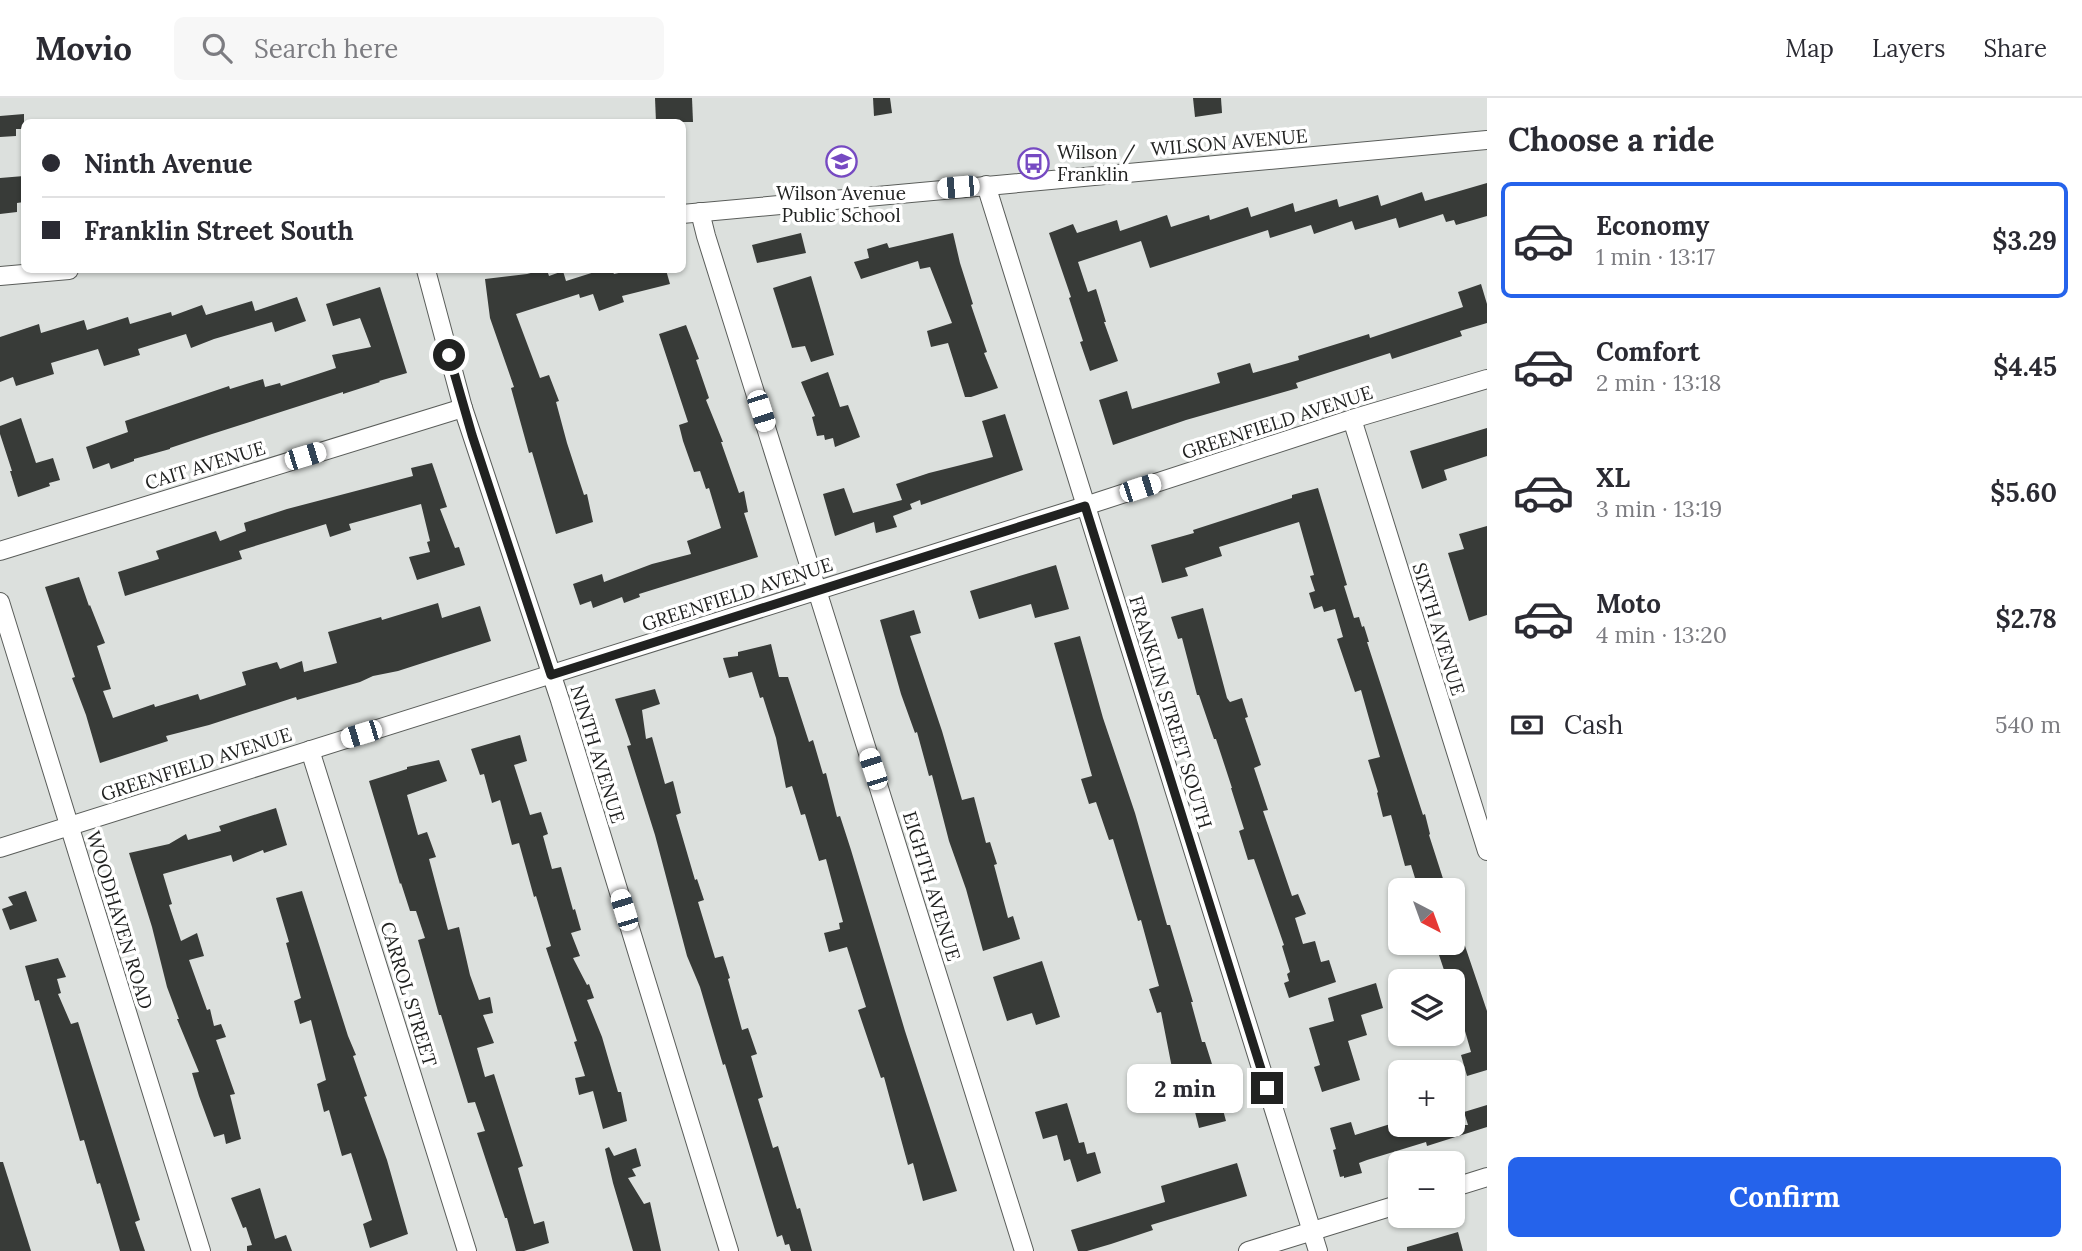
<!DOCTYPE html>
<meta charset="utf-8">
<style>
:root{--surface:#fff;--page:#f7f7f7;--text:#2b2b33;--muted:#7c7c81;--line:#e1e1e2;--accent:#2563eb}
body{margin:0;font-family:Lora,serif;background:var(--page);color:var(--text);height:100vh;display:flex;flex-direction:column;font-size:26px;white-space:nowrap}
*{box-sizing:border-box;margin:0}
p{font-size:23px;color:var(--muted)}
.icon{flex:none;width:38px;height:38px;fill:none;stroke:currentColor;stroke-width:2;stroke-linecap:round;stroke-linejoin:round}
.map{position:relative;flex:1;overflow:hidden}
.panel{display:flex;flex-direction:column;background:var(--surface);width:595px}
.panel>*{flex:none}
.guide{position:absolute;left:21px;top:21px;width:665px;height:154px;border-radius:10px;box-shadow:0 2px 5px #0004;display:grid;align-content:center;height:154px;padding:0 21px;background:var(--surface)}
.needle{width:46px;rotate:139deg}
.controls{position:absolute;left:1388px;top:780px;display:grid;gap:14px}
.controls a{display:grid;place-items:center;width:77px;height:77px;border-radius:10px;background:var(--surface);box-shadow:0 2px 5px #0004;font-size:35px}
.end{position:absolute;width:32px;height:32px;margin:-16px;border:9px solid #212221;background:#fff;box-shadow:0 0 0 4px #fff}
.from{border-radius:50%}
.bubble{position:absolute;height:49px;border-radius:10px;background:var(--surface);box-shadow:0 2px 5px #0004;font-size:23px;font-weight:700;line-height:49px;text-align:center}
.car{position:absolute;width:21px;height:42px;margin:-21px -10px;border-radius:9px;box-shadow:0 0 5px 2px #0007;background:linear-gradient(#fff 24%,#345 0 40%,#fff 0 76%,#345 0 86%,#fff 0)}
.guide b{display:flex;align-items:center;gap:24px;height:66px;font-size:26px}
.guide b+b{border-top:2px solid var(--line)}
.guide i{width:18px;height:18px;background:var(--text)}
ul{padding:0;list-style:none}
li{display:flex;align-items:center;gap:21px;height:116px;margin:0 14px 10px;padding:0 7px;border:4px solid transparent;border-radius:10px}
li div{flex:1}
li b{display:block;font-size:26px}
li em{font-style:normal;font-weight:700}
li.active{border-color:var(--accent)}
li>.icon{width:63px;height:63px;stroke-width:1.5}
h2{padding:0 21px;font-size:32px;line-height:84px}
.pay{display:flex;align-items:center;gap:18px;height:77px;padding:0 21px;font-size:26px}
.pay p{margin-inline-start:auto}
.action{display:flex;gap:14px;margin-top:auto;padding:14px 21px}
.action a{flex:1;height:80px;border-radius:10px;background:var(--accent);color:#fff;font-size:28px;font-weight:700;line-height:80px;text-align:center}
header{display:flex;align-items:center;gap:42px;box-sizing:border-box;height:98px;padding:0 35px;background:var(--surface);border-bottom:2px solid var(--line)}
header strong{font-size:33px}
nav{display:flex;gap:38px;margin-inline-start:auto;font-size:24px}
.search{width:490px;height:63px;background:var(--page);display:flex;align-items:center;gap:18px;box-sizing:border-box;padding:0 24px;border-radius:10px;color:var(--muted);font-size:26px}
main{display:flex;flex:1;min-height:0}
.map>svg:first-child{display:block}
</style>
<header>
<strong>Movio</strong>
<div class="search"><svg class="icon" aria-label="search" viewBox="0 0 24 24"><circle cx="10" cy="10" r="6"/><path d="M15 15l6 6"/></svg>Search here</div>
<nav><a>Map</a><a>Layers</a><a>Share</a></nav>
</header>
<main>
<div class="map">
<svg width="1487" height="1153" viewBox="0 0 1487 1153">
<rect width="100%" height="100%" fill="#dce0dd"/>
<g fill="#383b38">
<path d="M655,0H692L693,24H656Z"/>
<path d="M873,0H890L892,15L874,18Z"/>
<path d="M1193,0H1221L1222,15L1195,19Z"/>
<path d="M24,16V31H16V38L0,39V18Z"/>
<path d="M24,78V104L17,105V114L0,116V80Z"/>
<path d="M1487,85V118L1456,127L1454,122L1446,124L1443,116L1399,130L1396,120L1355,132L1352,123L1314,136L1311,127L1270,140L1268,132L1150,170L1141,143L1078,164L1088,194L1096,191L1106,224H1104L1118,263L1090,273L1080,244L1083,243L1069,200L1071,199L1049,135L1073,126L1077,135L1117,122L1120,133L1167,117L1171,129L1209,117L1210,122L1248,109L1251,119L1293,105L1295,114L1337,101L1339,109L1378,97L1381,108L1422,94L1425,103Z"/>
<path d="M801,135L806,155L757,165L752,147Z"/>
<path d="M953,135L960,165L973,206L971,207L987,254L984,255L998,290L971,299H965L948,245L931,249L927,233L952,225L930,169L920,171L918,163L861,181L854,164L869,160L867,151L887,145L889,150Z"/>
<path d="M542,172H547L549,178L563,173L566,183L601,172H612L614,176L632,172H666L670,186L622,198L624,204L599,213L593,196L580,200L579,196L516,216L540,280L549,277L559,303L556,304L567,345L584,397L587,396L593,424L556,436L532,354L529,355L511,290L514,289L490,220L485,181L527,176Z"/>
<path d="M811,178L834,257L811,264L805,248L792,250L773,190Z"/>
<path d="M1481,186L1487,206V225L1460,233L1462,238L1392,261L1390,255L1296,285L1298,290L1186,322L1113,347L1099,302L1127,293L1132,311L1220,285L1217,275L1250,265L1253,275L1299,262L1298,258L1369,236L1370,240L1463,209L1458,194Z"/>
<path d="M380,189L407,275L379,283L380,284L343,296V294L212,336L170,350V351L134,361V363L111,371L109,365L93,371L86,349L128,334L125,323L229,288L230,291L263,281L265,289L280,285L281,288L336,270L332,257L371,249L360,220L333,228L326,206Z"/>
<path d="M297,199L306,223L275,234L272,224L214,241L191,250L186,236L138,251L140,257L104,268L98,251L51,265L54,276L16,288L13,279L0,284V239L39,226L41,235L84,222L87,232L128,219L130,226L171,214L172,218L202,207L206,217L252,203L255,213Z"/>
<path d="M686,227L699,261L696,262L709,300L706,302L723,344H721L739,395L744,393L748,414L744,415L758,459L639,496L640,499L624,505L622,499L593,510L591,503L580,507L573,486L602,476L604,484L652,466L691,456L687,443L721,430L709,390L706,391L700,373L694,374L683,343L679,327L688,324L659,236Z"/>
<path d="M828,274L840,309L848,307L860,339L835,349L833,340L825,342L824,337L817,338L812,319L815,318L801,284Z"/>
<path d="M1005,316L1023,372L921,407L920,402L910,406L912,411L893,418L897,429L876,435L874,424L835,438L823,396L844,390L853,415L902,402L896,386L929,375L993,359L982,323Z"/>
<path d="M21,320L36,365L53,360L60,382L49,385L50,388L18,399L10,373H12L0,336V328Z"/>
<path d="M1487,330V358L1444,372L1447,382L1422,391L1410,353Z"/>
<path d="M432,365L447,409L440,411L455,450L459,449L465,467L417,482L409,459L430,454L427,444L430,443L421,406L349,426L351,432L330,439L326,426L239,453L242,461L125,498L118,474L159,461L156,453L216,433L220,443L246,433L244,425L287,411L413,378L411,370Z"/>
<path d="M1318,390L1347,487L1344,488L1354,520L1359,519L1362,529L1364,528L1369,544H1367L1423,717L1425,716L1430,736L1429,737L1447,793H1419L1411,767L1405,768L1391,717L1383,719L1377,695L1378,694L1368,662L1380,659L1361,592L1355,594L1337,541L1343,539L1335,511L1324,514L1322,508L1314,511L1309,495L1315,493L1310,478L1314,477L1299,424L1219,449L1222,458L1185,470L1188,478L1162,485L1151,447L1194,435L1193,432L1292,400V397Z"/>
<path d="M1487,428V517L1469,523L1448,455L1464,451L1459,436Z"/>
<path d="M1056,467L1069,511L1035,520L1031,506L979,521L970,493Z"/>
<path d="M79,479L89,508L90,507L105,545L97,548L111,591L103,593L113,620L154,606L155,609L198,596L200,602L246,587L242,574L277,564L280,571L302,563L304,574L337,565L328,534L381,519L382,522L438,505L442,520L480,508L491,543L398,573L373,578L360,584L297,602L296,599L209,627L166,638L168,643L100,665L86,617L72,580L75,579L45,489Z"/>
<path d="M1203,510L1227,600L1230,604L1242,600L1248,619L1245,620L1261,667L1254,670L1268,712L1263,713L1292,798L1298,796L1306,816L1295,820L1303,846L1315,843L1321,864L1329,862L1336,884L1289,900L1284,885L1289,883L1287,876L1290,874L1282,848L1284,847L1254,761L1248,762L1239,733L1244,731L1231,690H1232L1216,641H1214L1199,597H1197L1182,540L1178,541L1171,519Z"/>
<path d="M914,512L921,535L910,538L942,633L962,702L974,699L986,745L990,744L997,766L994,767L1008,820L1013,818L1020,841L983,853L966,791L949,743L932,677L929,678L917,634L915,635L901,596L880,522Z"/>
<path d="M1080,538L1103,620L1135,715L1167,827H1170L1193,904H1191L1202,944H1205L1218,985L1216,986L1226,1023L1199,1030L1190,994L1178,998L1169,970H1172L1161,914L1157,915L1149,891L1159,888L1141,822L1138,823L1113,741L1109,742L1096,704L1089,706L1081,681L1092,678L1054,545Z"/>
<path d="M771,546L779,579H788L809,644L813,642L823,676L826,675L837,719L840,718L851,752L905,933L957,1093L923,1103L913,1065L908,1067L884,979L881,980L858,912L866,909L847,849L829,854L824,835L840,831L839,825L843,824L826,761L819,763L805,716L801,717L792,688L786,690L776,640L763,599L760,600L752,574L729,580L723,560L738,558V554Z"/>
<path d="M655,591L660,606L642,612L646,641L652,639L665,686L673,683L681,715L676,717L695,782L697,781L704,802L698,804L715,860L723,858L730,880L728,881L742,932L748,930L757,956L751,958L763,999L758,1001L773,1050L778,1048L797,1111L800,1110L812,1153H791L789,1146L785,1147L782,1137L777,1139L725,966L723,967L700,889L687,858L655,737L627,648L631,647L615,601Z"/>
<path d="M520,637L527,663L514,667L530,717L541,714L548,736L543,738L552,771L561,769L573,812L575,811L581,832L571,835L580,858L573,860L587,887L589,886L594,900L587,902L602,939L618,994H621L627,1023L603,1031L593,993L579,997L575,980L585,978L574,944L577,943L546,850L551,848L536,798L534,799L519,745L512,747L500,702L492,705L484,676L480,677L471,651Z"/>
<path d="M439,662L447,683L407,697L418,737L427,734L436,759L429,761L448,832L459,829L470,877L479,902L490,899L493,915L483,917L494,945L477,950L485,979L494,976L523,1068L518,1070L534,1126L544,1123L549,1145L524,1153H516L507,1120H505L477,1035L485,1033L475,1004L468,1005L441,917H439L418,842L425,840L416,813H410L401,785L400,786L369,683L407,671V669Z"/>
<path d="M276,710L287,747L264,755L263,752L233,764L231,757L163,776L172,806L169,807L181,843L197,835L204,858L189,862L207,912L210,911L214,928L221,926L226,939L216,942L235,996L230,997L241,1041L226,1046L224,1036L214,1039L199,998L192,975L199,974L177,921H179L167,889L152,829L129,755L169,746L186,736L188,742L221,733L219,728Z"/>
<path d="M26,793L37,823L10,832L2,811L13,807L8,799Z"/>
<path d="M302,793L348,938L356,957L353,958L367,998L364,999L387,1062L408,1136L370,1150L363,1126L372,1122L351,1055L342,1058L329,1012L324,1014L317,986L326,982L311,922L300,926L294,903L301,900L286,845L289,844L276,800Z"/>
<path d="M1435,845H1464L1487,913V972L1467,978L1461,957L1471,954L1463,926L1452,929V884H1448Z"/>
<path d="M58,860L66,879L57,881L61,895L58,896L71,926L78,924L140,1122L135,1124L145,1153H120L100,1085L97,1086L84,1042L80,1043L39,902L35,903L25,868Z"/>
<path d="M1042,863L1060,919L1036,927L1032,915L1007,923L993,879Z"/>
<path d="M1376,885L1383,910L1361,917L1367,937L1348,943L1360,982L1322,994L1314,969L1320,967L1309,930L1334,923L1328,900Z"/>
<path d="M1067,1005L1079,1045L1084,1044L1087,1056L1095,1054L1101,1075L1077,1084L1070,1061L1064,1063L1057,1037L1043,1041L1035,1014Z"/>
<path d="M1487,1007V1029L1427,1048L1426,1044L1367,1062L1359,1065L1362,1075L1344,1080V1078L1340,1079L1333,1052L1336,1051L1330,1030L1351,1024L1355,1037L1400,1023V1027H1409L1411,1033L1429,1027H1468L1464,1014Z"/>
<path d="M609,1049L614,1058L636,1050L641,1068L632,1071L636,1078L628,1080L644,1106L650,1104L661,1153H633L613,1085L605,1051Z"/>
<path d="M0,1064H3L31,1153H0Z"/>
<path d="M1237,1065L1247,1098L1151,1127L1153,1132L1111,1146L1087,1153H1078L1071,1132L1165,1104L1161,1088Z"/>
<path d="M260,1090L275,1141L286,1137L292,1153H247V1148L252,1147L246,1129L243,1130L231,1100Z"/>
<path d="M1458,1134L1463,1153H1407V1149Z"/>
</g>
<g fill="none" stroke-linecap="round" stroke-linejoin="round">
<defs>
<g id="minor">
<path d="M986,87L1318,1153"/>
<path d="M700,114L706,138L1024,1153"/>
<path d="M682,116L1487,42"/>
<path d="M426,172L463,310L560,602L729,1153"/>
<path d="M0,178L69,172"/>
<path d="M1352,321L1487,753"/>
<path d="M0,453L463,310"/>
<path d="M0,504L201,1153"/>
<path d="M310,652L467,1153"/>
<path d="M0,750L1085,408L1352,321L1487,281"/>
<path d="M1452,1090L1487,1079"/>
<path d="M1248,1153L1400,1106"/>
</g>
</defs>
<use href="#minor" stroke="#5a5d5a" stroke-width="20"/>
<use href="#minor" stroke="#fff" stroke-width="18"/>
</g>
<g fill="none" stroke-linecap="round" stroke-linejoin="round">
<path stroke="#212221" stroke-width="9" d="M449,257L472,337L551,577L1085,408L1267,990"/>
</g>
<defs>
<symbol id="school-ring" viewBox="-11 -11 22 22"><circle r="9.5" fill="#fff" stroke="#764ac2" stroke-width="1.5"/><path d="M0-5L7-2L0 1L-7-2ZM-4 1L0 2.5L4 1V4Q0 6-4 4Z" fill="#764ac2"/></symbol>
<symbol id="bus-ring" viewBox="-11 -11 22 22"><circle r="9.5" fill="#fff" stroke="#764ac2" stroke-width="1.5"/><path d="M-5-6H5V4H4V6H2V4H-2V6H-4V4H-5ZM-3.5-4V0h7V-4ZM-3.5 1.2v1.5H-2V1.2ZM2 1.2v1.5H3.5V1.2Z" fill="#764ac2"/></symbol>
</defs>
<g fill-rule="evenodd">
<use href="#school-ring" x="824" y="46" width="35" height="35"/>
<use href="#bus-ring" x="1016" y="48" width="35" height="35"/>
</g>
<g text-anchor="middle" stroke-width="7" stroke-linejoin="round" paint-order="stroke">
<g font-size="19" fill="#212221" stroke="#fff">
<text transform="translate(1229 44) rotate(-5)" y="7">WILSON AVENUE</text>
<text transform="translate(1277 324) rotate(-18)" y="7">GREENFIELD AVENUE</text>
<text transform="translate(205 367) rotate(-17)" y="7">CAIT AVENUE</text>
<text transform="translate(737 496) rotate(-18)" y="7">GREENFIELD AVENUE</text>
<text transform="translate(1439 531) rotate(73)" y="7">SIXTH AVENUE</text>
<text transform="translate(1171 614) rotate(73)" y="7">FRANKLIN STREET SOUTH</text>
<text transform="translate(598 656) rotate(73)" y="7">NINTH AVENUE</text>
<text transform="translate(196 666) rotate(-18)" y="7">GREENFIELD AVENUE</text>
<text transform="translate(932 788) rotate(73)" y="7">EIGHTH AVENUE</text>
<text transform="translate(120 822) rotate(73)" y="7">WOODHAVEN ROAD</text>
<text transform="translate(409 896) rotate(73)" y="7">CARROL STREET</text>
</g>
<g font-size="19" fill="#212221" stroke="#fff" text-anchor="start">
<text x="1057" y="61">Wilson /<tspan x="1057" dy="22">Franklin</tspan></text>
<text x="841" y="102" text-anchor="middle">Wilson Avenue<tspan x="841" dy="22">Public School</tspan></text>
</g>
</g>
</svg>
<div class="controls">
<a><svg class="needle" viewBox="-14 -14 28 28"><path d="M0-13l5 13h-10z" fill="#e53935"/><path d="M0 13l5-13h-10z" fill="#7c7c81"/></svg></a>
<a><svg class="icon" aria-label="layers" viewBox="0 0 24 24"><path d="M12 4l9 5-9 5-9-5zM3 14l9 5 9-5"/></svg></a>
<a>+</a>
<a>−</a>
</div>
<i class="end from" style="left:449px;top:257px"></i>
<i class="end" style="left:1267px;top:990px"></i>
<div class="bubble" style="left:1127px;top:966px;width:116px">2 min</div>
<i class="car" style="left:958px;top:89px;rotate:265deg"></i>
<i class="car" style="left:761px;top:313px;rotate:162deg"></i>
<i class="car" style="left:305px;top:358px;rotate:73deg"></i>
<i class="car" style="left:1140px;top:390px;rotate:72deg"></i>
<i class="car" style="left:361px;top:636px;rotate:253deg"></i>
<i class="car" style="left:873px;top:671px;rotate:342deg"></i>
<i class="car" style="left:624px;top:812px;rotate:343deg"></i>
<div class="guide">
<b><i class="from"></i>Ninth Avenue</b>
<b><i></i>Franklin Street South</b>
</div>
</div>
<section class="panel">
<h2>Choose a ride</h2>
<ul>
<li class="active"><svg class="icon" aria-label="car" viewBox="0 0 24 24"><path d="M5 17H2v-5l4-1 3-4h7l3 4 3 1v5h-3M9 17h6M6 11h13"/><circle cx="7" cy="17" r="2"/><circle cx="17" cy="17" r="2"/></svg><div><b>Economy</b><p>1 min · 13:17</p></div><em>$3.29</em></li>
<li><svg class="icon" aria-label="car" viewBox="0 0 24 24"><path d="M5 17H2v-5l4-1 3-4h7l3 4 3 1v5h-3M9 17h6M6 11h13"/><circle cx="7" cy="17" r="2"/><circle cx="17" cy="17" r="2"/></svg><div><b>Comfort</b><p>2 min · 13:18</p></div><em>$4.45</em></li>
<li><svg class="icon" aria-label="car" viewBox="0 0 24 24"><path d="M5 17H2v-5l4-1 3-4h7l3 4 3 1v5h-3M9 17h6M6 11h13"/><circle cx="7" cy="17" r="2"/><circle cx="17" cy="17" r="2"/></svg><div><b>XL</b><p>3 min · 13:19</p></div><em>$5.60</em></li>
<li><svg class="icon" aria-label="car" viewBox="0 0 24 24"><path d="M5 17H2v-5l4-1 3-4h7l3 4 3 1v5h-3M9 17h6M6 11h13"/><circle cx="7" cy="17" r="2"/><circle cx="17" cy="17" r="2"/></svg><div><b>Moto</b><p>4 min · 13:20</p></div><em>$2.78</em></li>
</ul>
<div class="pay"><svg class="icon" aria-label="cash" viewBox="0 0 24 24"><path d="M3 7h18v10H3z"/><circle cx="12" cy="12" r="2"/></svg>Cash<p>540 m</p></div>
<div class="action"><a>Confirm</a></div>
</section>
</main>
